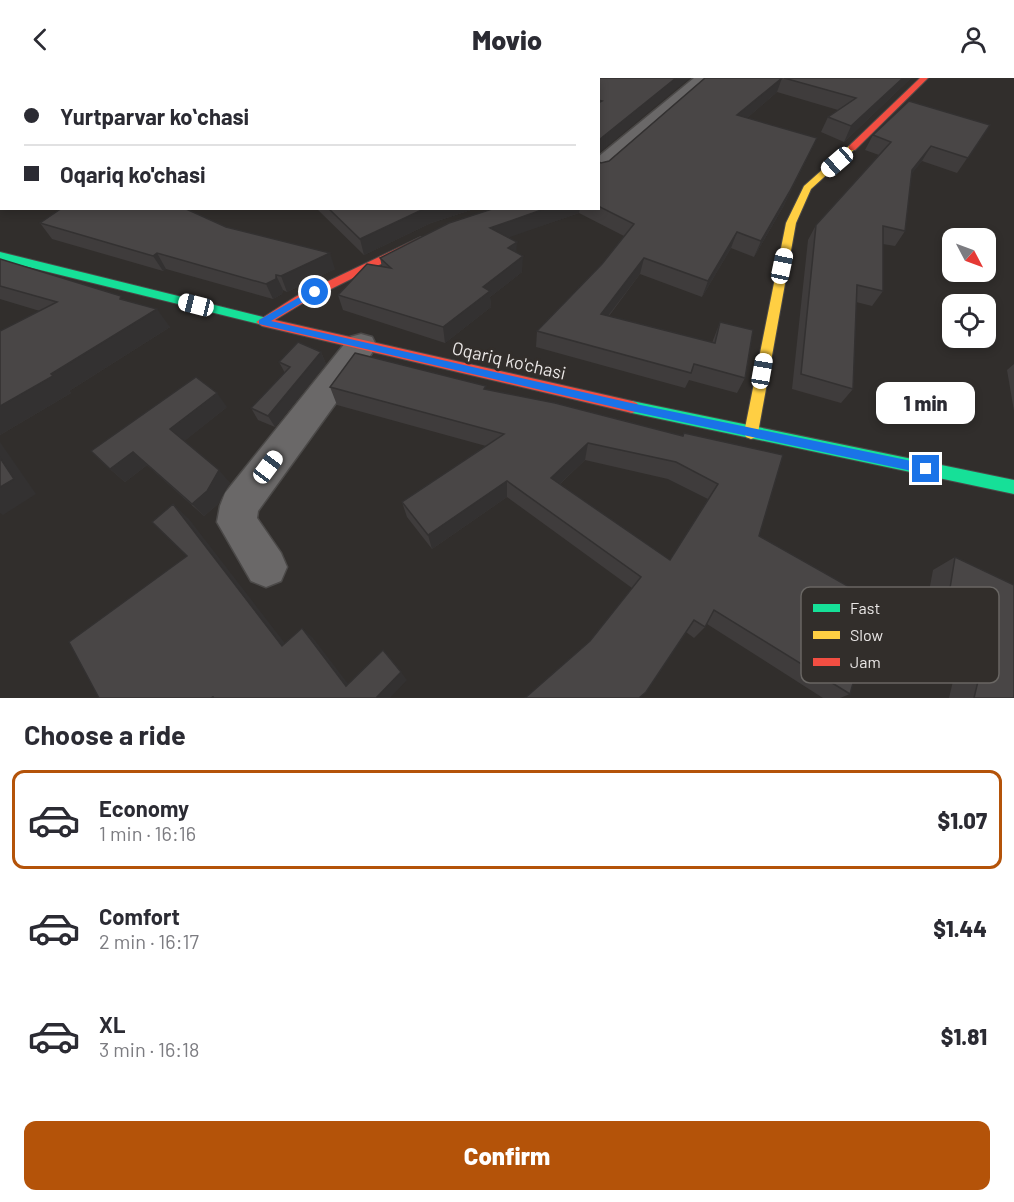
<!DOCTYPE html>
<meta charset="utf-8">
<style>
:root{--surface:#fff;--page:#f2f2f3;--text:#2b2b33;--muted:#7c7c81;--line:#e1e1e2;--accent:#b45309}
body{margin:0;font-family:Barlow,sans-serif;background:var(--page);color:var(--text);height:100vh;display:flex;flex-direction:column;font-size:22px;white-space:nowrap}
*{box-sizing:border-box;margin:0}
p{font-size:20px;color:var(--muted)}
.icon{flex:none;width:33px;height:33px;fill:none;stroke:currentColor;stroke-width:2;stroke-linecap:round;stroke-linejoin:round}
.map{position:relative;height:620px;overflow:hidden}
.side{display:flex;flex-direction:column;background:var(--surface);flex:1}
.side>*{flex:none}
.guide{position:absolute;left:0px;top:0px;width:600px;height:132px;box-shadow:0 3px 9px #0003;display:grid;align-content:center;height:132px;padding:0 24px;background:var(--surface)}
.needle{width:39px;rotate:131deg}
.controls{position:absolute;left:942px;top:150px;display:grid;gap:12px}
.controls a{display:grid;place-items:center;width:54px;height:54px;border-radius:12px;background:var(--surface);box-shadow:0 3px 9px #0003;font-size:30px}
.end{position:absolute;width:27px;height:27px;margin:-14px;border:8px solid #1a73e8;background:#fff;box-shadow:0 0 0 3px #fff}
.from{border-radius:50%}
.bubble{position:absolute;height:42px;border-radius:12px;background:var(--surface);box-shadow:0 3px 9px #0003;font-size:20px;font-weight:800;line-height:42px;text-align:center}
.car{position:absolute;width:18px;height:36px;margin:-18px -9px;border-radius:8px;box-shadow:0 0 4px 2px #0007;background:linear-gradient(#fff 24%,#345 0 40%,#fff 0 76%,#345 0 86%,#fff 0)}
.guide b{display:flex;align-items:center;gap:21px;height:57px;font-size:22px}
.guide b+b{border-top:2px solid var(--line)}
.guide i{width:15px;height:15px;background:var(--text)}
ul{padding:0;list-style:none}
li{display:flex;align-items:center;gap:18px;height:99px;margin:0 12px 9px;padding:0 12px;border:3px solid transparent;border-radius:12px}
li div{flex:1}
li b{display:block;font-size:22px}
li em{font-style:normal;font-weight:800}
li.selected{border-color:var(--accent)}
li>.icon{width:54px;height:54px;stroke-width:1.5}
h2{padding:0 24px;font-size:27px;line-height:72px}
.cta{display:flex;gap:12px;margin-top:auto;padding:12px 24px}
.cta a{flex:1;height:69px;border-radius:12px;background:var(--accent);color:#fff;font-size:24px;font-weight:800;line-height:69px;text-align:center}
header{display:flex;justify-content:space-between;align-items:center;height:78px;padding:0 24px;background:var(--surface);font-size:27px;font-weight:800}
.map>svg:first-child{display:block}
</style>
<header><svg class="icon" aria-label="back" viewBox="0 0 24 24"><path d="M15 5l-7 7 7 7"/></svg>Movio<svg class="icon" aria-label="person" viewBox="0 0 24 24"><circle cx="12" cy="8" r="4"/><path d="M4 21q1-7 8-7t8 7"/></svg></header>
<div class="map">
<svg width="1014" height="620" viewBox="0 0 1014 620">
<rect width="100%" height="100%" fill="#312e2c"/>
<path fill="#175136" d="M0,0H462L2,2L0,62Z"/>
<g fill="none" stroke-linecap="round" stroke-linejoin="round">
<defs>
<g id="street">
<path d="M694,0H714L606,96L598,98V79Z"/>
<path d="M361,256L372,259L376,267L372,275L258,433L257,440L281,475L287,489L281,503L266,509L251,503L217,444L220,428L225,415L350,259Z"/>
</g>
<g id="fast">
<path d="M0,174L267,240L273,244L267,248L0,182Z"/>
<path d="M632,323L1014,402V416L632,335L627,333L625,329L627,325Z"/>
</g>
<path id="slow" d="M849,68L856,70L811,111L796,145L758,355L756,359L751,361L746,359L744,355L786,145L804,108Z"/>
<g id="jam">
<path d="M920,0H928L855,72H849V68Z"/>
<path d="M421,159L425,160V164L303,225L275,242L632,323L637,325L639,329L637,333L632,335L262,248L256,244L295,219Z"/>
</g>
</defs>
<use href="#street" stroke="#4b4948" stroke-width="3"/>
<use href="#fast" stroke="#4b4948" stroke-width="2"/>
<use href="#slow" stroke="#4b4948" stroke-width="2"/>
<use href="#jam" stroke="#4b4948" stroke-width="2"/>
<use href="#street" fill="#6a6868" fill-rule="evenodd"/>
<use href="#fast" fill="#16e098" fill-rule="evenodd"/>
<use href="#slow" fill="#ffcf43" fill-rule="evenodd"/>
<use href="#jam" fill="#f24e42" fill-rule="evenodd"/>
</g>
<g fill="#3f3c3c" fill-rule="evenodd">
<path d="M705,0H911L844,64L821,54L828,39L838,32L777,14L747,40L817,60L783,129L754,179L731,170L702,219L640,196L609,238L712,265L720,244L745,300L737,315L689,302L685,310L536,269L537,253L602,186L624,158L579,135L508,159L516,175L522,194L490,219L491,229L445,265L343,232L338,217L382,189L380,180L495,130H598V83L601,85L609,83Z"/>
<path d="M990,47L957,95L922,83L911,96L905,153L895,168L883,166V213L872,228L856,224L853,311L841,325L792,311L808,162L816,147L879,77L865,72L873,57Z"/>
<path d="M316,130H477L431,145L364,177Z"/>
<path d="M40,145L226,149L335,191L287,214L283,212L282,216L273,221L166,191L163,193L52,161Z"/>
<path d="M0,181L125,222L170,249L69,313L71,315L0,357V253L40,233L0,221Z"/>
<path d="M321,274L326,286L275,349L258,342L251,330L285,295L279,284Z"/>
<path d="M1014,286V333L1007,292Z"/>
<path d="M330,309L486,311L682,358L684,355L759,458L850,616L840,620H823L707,546L705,549L694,560L686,554L590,563L632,510L507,419L432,471L407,439L402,424L486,368L337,327ZM585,382L668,401L708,421L670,482L560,406Z"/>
<path d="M227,329L184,363L230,405L218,426L204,438L147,387L125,404L110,391Z"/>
<path d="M955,479L1014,620H949L953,603L916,583L933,492Z"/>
</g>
<g fill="#333131">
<path d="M200,0H220L218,2H198Z"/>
<path d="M676,0H690L598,76L599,62Z"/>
<path d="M782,0L777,14L732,53L737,37Z"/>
<path d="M903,0H911L844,64L851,48Z"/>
<path d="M817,60L783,129L754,179L761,163Z"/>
<path d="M931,68L922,83L902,108L912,92Z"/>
<path d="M2,102V125L0,126V103Z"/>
<path d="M426,130H477L431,145L364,177L360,161Z"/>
<path d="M547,130H580L579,135L490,166V150Z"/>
<path d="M737,154L731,170L702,219L708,203Z"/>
<path d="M517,164L516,180L508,170Z"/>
<path d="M157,175L166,191L163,193L153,178Z"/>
<path d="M330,175L335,191L287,214L281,198Z"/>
<path d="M523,178L522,194L490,219L491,229L445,265L443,249L483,209Z"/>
<path d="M644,180L640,196L598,251L601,236Z"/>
<path d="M276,197L283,212L282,216L273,221L266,206Z"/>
<path d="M157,231L170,249L69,313L71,315L0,357V328Z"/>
<path d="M321,274L326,286L275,349L268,338Z"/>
<path d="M217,315L227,329L182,365L170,351Z"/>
<path d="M0,364L36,416L3,437L0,435Z"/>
<path d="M588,365L585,382L549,416L551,400Z"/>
<path d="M133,374L147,387L125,404L110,391Z"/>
<path d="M219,392L230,405L218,426L204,438L192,426Z"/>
<path d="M507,403V419L432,471L428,457Z"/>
<path d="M173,426L189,441L294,577L282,568Z"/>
<path d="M302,550L313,560L355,615L346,608Z"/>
<path d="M401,594L407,602L390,620H376Z"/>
</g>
<g fill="#494646" stroke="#333131" stroke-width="1.5" fill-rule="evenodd">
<path d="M103,0H200L198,2H112Z"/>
<path d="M585,0H676L599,62L598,66V25L602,23L598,22V2H583Z"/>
<path d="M705,0H782L737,37L817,60L790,113L761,163L737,154L708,203L644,180L601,236L715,265L720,244L753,252L745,300L694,286L691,295L537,253L602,186L634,146L598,128V83L601,85L609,83Z"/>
<path d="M784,0H903L851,48L828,39L856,20Z"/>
<path d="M909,23L990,47L968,80L931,68L912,92L905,153L883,148V213L857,207L853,311L801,296L816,147L891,64L873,57Z"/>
<path d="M0,66L2,67V102L0,103Z"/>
<path d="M62,130H184L226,149L330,175L281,198L276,197V201L266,206L157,175L153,178L40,145Z"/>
<path d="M328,130H426L360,161Z"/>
<path d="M495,130H547L490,150L517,164L508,170L523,178L483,209L490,213L443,249L338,217L367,186L391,190L380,180L449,145Z"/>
<path d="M0,181L121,218L120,221L157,231L51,296L53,298L0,328V253L57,224L0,208Z"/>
<path d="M298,264L321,274L268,338L251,330L290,289L279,284Z"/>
<path d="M355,275L486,308L484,311L555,325L683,358L684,355L783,377L759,458L876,524L850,616L714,532L705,549L694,542L646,614L639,620H525L590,563L641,499L507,403L428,457L402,424L504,356L330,309ZM588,365L676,384L718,406L670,482L551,400Z"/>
<path d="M196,299L217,315L170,351L219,392L207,413L192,426L133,374L110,391L91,373Z"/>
<path d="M0,380L14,401L0,409Z"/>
<path d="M173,426L282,568L302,550L346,608L383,572L401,594L376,620H214L213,619L211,620H99L69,564L187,478L152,444Z"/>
<path d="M955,479L1014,507V620H974L980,595L940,573Z"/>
</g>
<path fill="#1a73e8" d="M312,212L320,214L271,243L631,325L926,386L932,391L926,396L631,333L259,246V242Z"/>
<g text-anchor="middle" stroke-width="6" stroke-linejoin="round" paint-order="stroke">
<g font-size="18" fill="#eae7e6" stroke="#322e2b">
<text transform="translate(509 283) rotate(13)" y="6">Oqariq ko'chasi</text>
</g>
</g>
<rect x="801" y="509" width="198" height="96" rx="9" fill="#322e2b" stroke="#696663" stroke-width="1.5"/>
<rect x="813" y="526" width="27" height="8" fill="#16e098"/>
<rect x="813" y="553" width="27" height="8" fill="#ffcf43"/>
<rect x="813" y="580" width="27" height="8" fill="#f24e42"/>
<g font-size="16" fill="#eae7e6">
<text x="850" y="536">Fast</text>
<text x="850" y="563">Slow</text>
<text x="850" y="590">Jam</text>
</g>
</svg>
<div class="controls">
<a><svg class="needle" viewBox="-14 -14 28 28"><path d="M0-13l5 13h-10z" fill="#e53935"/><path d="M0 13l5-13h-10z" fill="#7c7c81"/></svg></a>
<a><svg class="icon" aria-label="locate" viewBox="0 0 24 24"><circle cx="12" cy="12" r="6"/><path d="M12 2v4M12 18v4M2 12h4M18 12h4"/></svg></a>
</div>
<i class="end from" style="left:315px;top:214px"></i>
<i class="end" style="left:926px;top:391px"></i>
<div class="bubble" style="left:876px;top:304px;width:99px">1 min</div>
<i class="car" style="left:837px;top:84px;rotate:229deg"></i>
<i class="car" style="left:782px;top:188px;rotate:12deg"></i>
<i class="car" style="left:196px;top:227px;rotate:284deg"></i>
<i class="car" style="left:762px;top:293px;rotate:10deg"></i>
<i class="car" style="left:268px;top:389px;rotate:37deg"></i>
<div class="guide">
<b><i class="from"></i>Yurtparvar koʻchasi</b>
<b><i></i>Oqariq ko'chasi</b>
</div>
</div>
<section class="side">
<h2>Choose a ride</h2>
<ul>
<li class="selected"><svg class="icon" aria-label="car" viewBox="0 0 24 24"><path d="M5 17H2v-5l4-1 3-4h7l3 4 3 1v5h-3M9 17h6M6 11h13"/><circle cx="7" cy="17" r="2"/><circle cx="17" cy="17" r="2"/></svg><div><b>Economy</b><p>1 min · 16:16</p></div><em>$1.07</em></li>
<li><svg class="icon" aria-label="car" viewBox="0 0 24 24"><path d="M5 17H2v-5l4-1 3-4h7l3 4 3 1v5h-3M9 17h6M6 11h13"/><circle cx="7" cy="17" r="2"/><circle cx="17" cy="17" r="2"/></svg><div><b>Comfort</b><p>2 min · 16:17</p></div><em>$1.44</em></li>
<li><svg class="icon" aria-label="car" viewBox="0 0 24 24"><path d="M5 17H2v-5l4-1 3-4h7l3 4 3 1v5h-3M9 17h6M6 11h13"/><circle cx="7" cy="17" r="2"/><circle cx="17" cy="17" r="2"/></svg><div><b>XL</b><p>3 min · 16:18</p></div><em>$1.81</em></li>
</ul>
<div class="cta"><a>Confirm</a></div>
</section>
